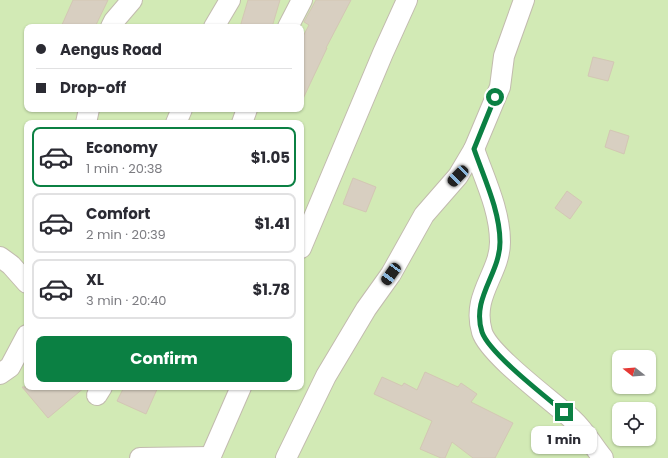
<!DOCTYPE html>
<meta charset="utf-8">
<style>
:root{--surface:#fff;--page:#f7f7f7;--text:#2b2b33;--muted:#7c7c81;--line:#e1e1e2;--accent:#0b8043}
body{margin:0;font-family:Poppins,sans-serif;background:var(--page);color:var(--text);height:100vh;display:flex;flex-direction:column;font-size:15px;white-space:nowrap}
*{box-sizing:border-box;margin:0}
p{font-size:13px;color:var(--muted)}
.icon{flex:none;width:22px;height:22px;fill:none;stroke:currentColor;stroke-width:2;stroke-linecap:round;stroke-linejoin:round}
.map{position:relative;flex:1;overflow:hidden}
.side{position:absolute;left:24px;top:120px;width:280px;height:270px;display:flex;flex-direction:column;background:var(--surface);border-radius:8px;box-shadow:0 1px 3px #0004}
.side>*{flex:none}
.hud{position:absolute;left:24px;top:24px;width:280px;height:88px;border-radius:8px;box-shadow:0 1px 3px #0004;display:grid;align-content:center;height:88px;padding:0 12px;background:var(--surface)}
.needle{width:26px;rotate:287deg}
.controls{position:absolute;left:612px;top:350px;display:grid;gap:8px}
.controls a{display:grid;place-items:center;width:44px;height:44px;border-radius:8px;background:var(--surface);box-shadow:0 1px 3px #0004;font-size:20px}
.end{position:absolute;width:18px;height:18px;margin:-9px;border:5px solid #0b8043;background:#fff;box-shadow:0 0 0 2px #fff}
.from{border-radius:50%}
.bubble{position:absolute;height:28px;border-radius:8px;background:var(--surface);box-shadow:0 1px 3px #0004;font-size:13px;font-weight:700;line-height:28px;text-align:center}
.car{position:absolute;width:12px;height:24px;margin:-12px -6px;border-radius:5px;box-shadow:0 0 3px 1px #0007;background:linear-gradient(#222 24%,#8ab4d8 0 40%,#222 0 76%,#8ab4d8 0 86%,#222 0)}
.hud b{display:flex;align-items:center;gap:14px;height:38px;font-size:15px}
.hud b+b{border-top:1px solid var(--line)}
.hud i{width:10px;height:10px;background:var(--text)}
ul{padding:7px 0 0;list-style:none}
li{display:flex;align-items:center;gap:12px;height:60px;margin:0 8px 6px;padding:0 4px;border:2px solid var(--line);border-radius:8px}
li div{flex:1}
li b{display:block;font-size:15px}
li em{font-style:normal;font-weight:700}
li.current{border-color:var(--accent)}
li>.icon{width:36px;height:36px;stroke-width:1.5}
.primary-button{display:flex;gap:8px;margin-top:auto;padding:8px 12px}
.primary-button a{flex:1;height:46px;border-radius:8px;background:var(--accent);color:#fff;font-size:16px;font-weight:700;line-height:46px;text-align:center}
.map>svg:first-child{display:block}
</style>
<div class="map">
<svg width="668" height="458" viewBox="0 0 668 458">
<rect width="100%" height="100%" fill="#f6f3ec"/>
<path fill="#d2eab5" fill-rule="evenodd" d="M0,0H668V458H0ZM27,27H301V109H27ZM27,123H301V387H27ZM619,357H649V387H619ZM619,409H649V439H619Z"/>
<g fill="#d8cfc1" stroke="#d3c7b4">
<path d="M73,0H108L95,27H61Z"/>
<path d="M248,0H280L272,27H240Z"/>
<path d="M316,0H351L326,48H327L301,103V40L309,25L304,22Z"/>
<path d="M593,57L614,62L608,81L588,76Z"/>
<path d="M610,130L629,136L624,154L605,147Z"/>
<path d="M353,178L376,187L366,212L343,204Z"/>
<path d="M567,191L582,202L570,219L555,208Z"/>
<path d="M425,372L458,387L461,383L477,394L471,402L513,423L495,458H473L452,442L445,458H441L420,449L432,421L374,394L382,377L402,386L404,383L417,390Z"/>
<path d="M22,387H85L48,418Z"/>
<path d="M124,387H158L146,414L117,401Z"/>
</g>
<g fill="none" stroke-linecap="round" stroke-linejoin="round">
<defs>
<g id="street">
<path d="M111,27L114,21L132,0"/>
<path d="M214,27L230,0"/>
<path d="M288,27L302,0"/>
<path d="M86,123L89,109"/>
<path d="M176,123L182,109"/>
<path d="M242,123L247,109"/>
<path d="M474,149C484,178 500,210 500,242C500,274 471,295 482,332C489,355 554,402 573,420C585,431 593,446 603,458"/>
<path d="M301,248L383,53L407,0"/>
<path d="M0,257L11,265L27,283"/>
<path d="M0,374L10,367L27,335"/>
<path d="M97,395L102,387"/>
<path d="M140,458L211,457"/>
<path d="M210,458L241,387"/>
<path d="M286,458L326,376L366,309L391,274L424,215L458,176L474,149L500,87L504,56L524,0"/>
</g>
</defs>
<use href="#street" stroke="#c2bbae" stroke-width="22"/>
<use href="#street" stroke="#fff" stroke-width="20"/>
</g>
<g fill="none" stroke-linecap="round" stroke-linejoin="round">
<path stroke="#0b8043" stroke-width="5" d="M495,97L474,149C484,178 500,211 500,242C500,274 471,298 482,332C489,353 546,397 564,412"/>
</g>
</svg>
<div class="controls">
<a><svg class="needle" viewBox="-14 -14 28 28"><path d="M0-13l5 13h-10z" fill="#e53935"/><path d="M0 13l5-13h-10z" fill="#7c7c81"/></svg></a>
<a><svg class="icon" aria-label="locate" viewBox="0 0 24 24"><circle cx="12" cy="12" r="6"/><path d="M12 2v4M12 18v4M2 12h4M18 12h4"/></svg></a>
</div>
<i class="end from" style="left:495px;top:97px"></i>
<i class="end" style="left:564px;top:412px"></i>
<div class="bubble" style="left:531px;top:426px;width:66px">1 min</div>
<i class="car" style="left:458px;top:176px;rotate:224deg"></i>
<i class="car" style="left:391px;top:274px;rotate:216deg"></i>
<div class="hud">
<b><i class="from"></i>Aengus Road</b>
<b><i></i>Drop-off</b>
</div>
<section class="side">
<ul>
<li class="current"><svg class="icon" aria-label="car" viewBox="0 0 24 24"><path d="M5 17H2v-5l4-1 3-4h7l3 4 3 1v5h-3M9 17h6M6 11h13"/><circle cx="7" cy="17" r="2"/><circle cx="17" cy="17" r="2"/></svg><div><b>Economy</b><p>1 min · 20:38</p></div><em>$1.05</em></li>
<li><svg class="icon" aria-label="car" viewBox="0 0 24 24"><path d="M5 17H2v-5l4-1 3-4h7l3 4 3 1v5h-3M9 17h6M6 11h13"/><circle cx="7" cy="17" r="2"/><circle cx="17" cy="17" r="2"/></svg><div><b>Comfort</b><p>2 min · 20:39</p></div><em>$1.41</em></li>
<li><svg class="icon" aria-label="car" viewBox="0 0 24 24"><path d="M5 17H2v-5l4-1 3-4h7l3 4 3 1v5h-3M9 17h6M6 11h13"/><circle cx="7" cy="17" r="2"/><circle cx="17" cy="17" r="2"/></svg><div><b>XL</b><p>3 min · 20:40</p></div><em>$1.78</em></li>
</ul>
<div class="primary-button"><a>Confirm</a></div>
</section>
</div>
